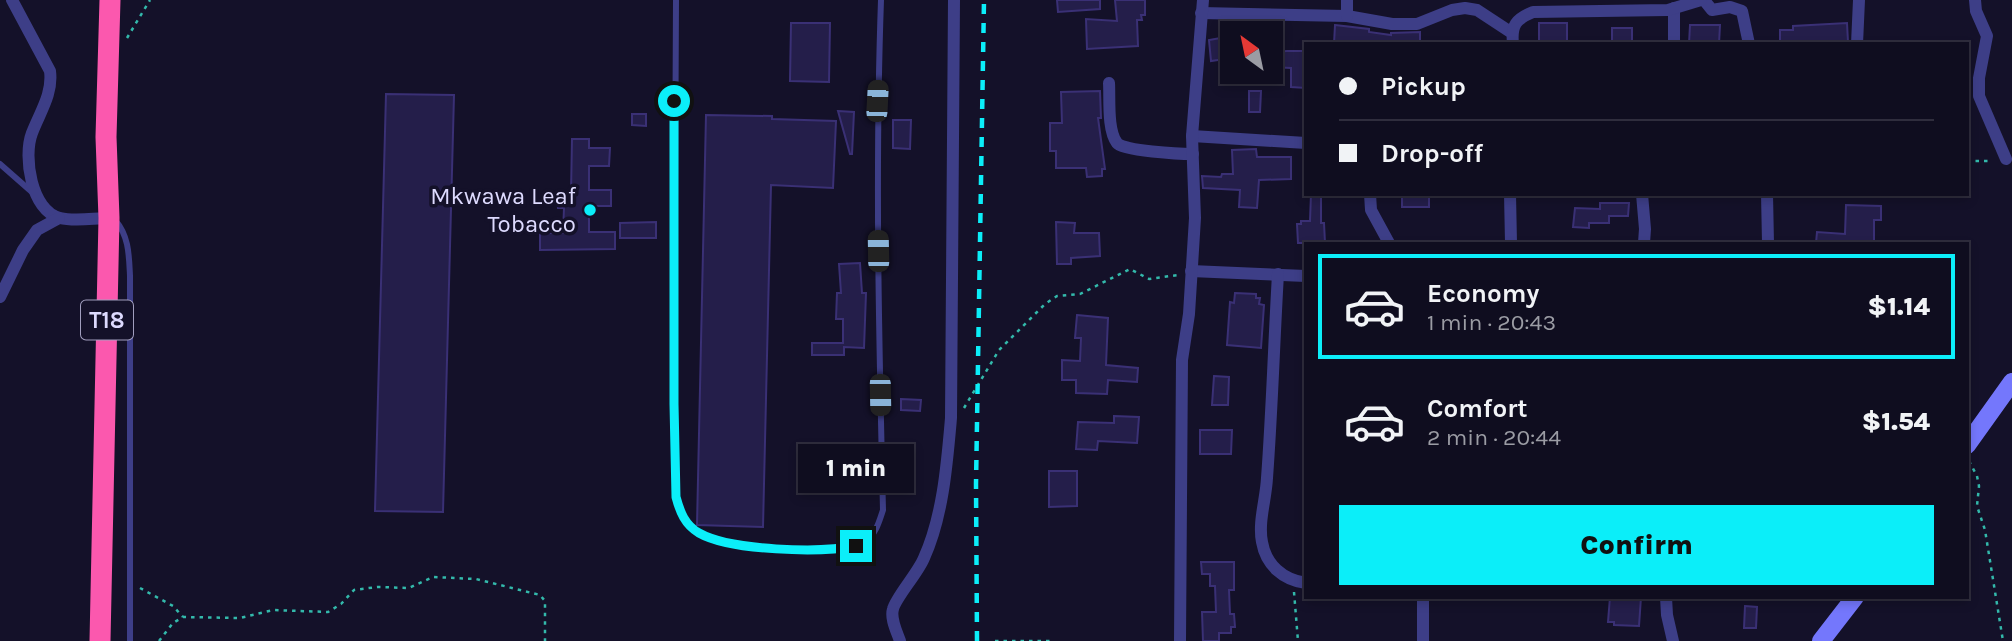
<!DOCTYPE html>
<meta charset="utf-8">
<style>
:root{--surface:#0f0d1f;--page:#1d1b2c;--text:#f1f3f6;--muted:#9b9ca4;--line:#2f2d3d;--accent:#0beef9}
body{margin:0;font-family:Karla,sans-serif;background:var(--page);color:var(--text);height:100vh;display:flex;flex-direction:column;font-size:26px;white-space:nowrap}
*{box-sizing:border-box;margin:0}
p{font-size:23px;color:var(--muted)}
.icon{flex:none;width:38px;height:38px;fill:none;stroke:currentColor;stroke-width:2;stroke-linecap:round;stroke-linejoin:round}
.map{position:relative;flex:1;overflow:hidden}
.drawer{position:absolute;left:1304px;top:242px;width:665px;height:357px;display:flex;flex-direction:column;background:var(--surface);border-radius:0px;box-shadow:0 4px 10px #0003,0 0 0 2px var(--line)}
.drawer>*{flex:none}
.guide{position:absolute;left:1304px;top:42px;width:665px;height:154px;border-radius:0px;box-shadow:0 4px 10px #0003,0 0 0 2px var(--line);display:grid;align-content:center;height:154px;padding:0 35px;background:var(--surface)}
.needle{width:46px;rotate:327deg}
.controls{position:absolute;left:1220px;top:21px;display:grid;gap:14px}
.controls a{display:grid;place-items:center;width:63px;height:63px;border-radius:0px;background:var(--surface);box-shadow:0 4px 10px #0003,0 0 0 2px var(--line);font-size:35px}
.end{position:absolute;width:32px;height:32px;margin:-16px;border:9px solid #0beef9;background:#111;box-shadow:0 0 0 4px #111}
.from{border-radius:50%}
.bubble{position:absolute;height:49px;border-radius:0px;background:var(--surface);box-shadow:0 4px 10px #0003,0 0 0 2px var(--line);font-size:23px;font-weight:800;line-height:49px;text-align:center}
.car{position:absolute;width:21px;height:42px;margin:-21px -10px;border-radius:9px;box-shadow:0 0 5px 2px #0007;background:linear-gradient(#222 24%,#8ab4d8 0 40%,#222 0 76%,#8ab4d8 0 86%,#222 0)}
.guide b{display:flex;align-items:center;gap:24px;height:66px;font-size:26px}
.guide b+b{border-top:2px solid var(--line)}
.guide i{width:18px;height:18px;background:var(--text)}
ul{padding:12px 0 0;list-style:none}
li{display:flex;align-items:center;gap:21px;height:105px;margin:0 14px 10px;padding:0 21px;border:4px solid transparent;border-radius:0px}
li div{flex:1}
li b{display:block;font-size:26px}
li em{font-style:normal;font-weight:800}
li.current{border-color:var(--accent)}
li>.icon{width:63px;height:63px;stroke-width:1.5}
.action{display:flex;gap:14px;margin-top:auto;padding:14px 35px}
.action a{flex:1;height:80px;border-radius:0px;background:var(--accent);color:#111;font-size:28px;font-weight:800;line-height:80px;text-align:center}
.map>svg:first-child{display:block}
</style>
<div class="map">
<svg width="2012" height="641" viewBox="0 0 2012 641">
<rect width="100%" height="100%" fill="#141129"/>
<g fill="#241e4a" stroke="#3a3075" stroke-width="2">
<path d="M1057,0H1100V9L1058,12Z"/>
<path d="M1115,0H1145V15H1141L1142,20H1137L1138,46L1087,49L1086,19L1117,21Z"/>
<path d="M791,23H830L829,82L790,81Z"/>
<rect x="1539" y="23" width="28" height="20"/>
<path d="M1847,23L1848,42L1780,44V30H1793V26Z"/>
<path d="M1335,25L1369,29V32L1391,35V33L1420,32V44H1334Z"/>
<path d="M1690,25H1720L1719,44H1689Z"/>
<rect x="1612" y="28" width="20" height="14"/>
<path d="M1232,36V58L1211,61L1209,40Z"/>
<path d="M1287,51H1306V88L1291,87V68L1270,67V52Z"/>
<path d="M1100,91L1101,118H1098L1105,169H1102V176L1087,177L1086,168H1056V151H1050V123H1062L1061,92Z"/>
<path d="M1249,91H1261L1260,112H1249Z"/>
<path d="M386,94L454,95L443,512L375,511Z"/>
<path d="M838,111L854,112L852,154H850Z"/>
<path d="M632,114H646V126L632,125Z"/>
<path d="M706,115L772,116V119L836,121L833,188L771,185L763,527L697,525Z"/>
<path d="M893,120H911L910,149L893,148Z"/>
<path d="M572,139H589V148H610L609,166H589V190H611V206H589V232H615V249L540,250V233H563L564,208H558L557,193H571Z"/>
<path d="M1256,149L1257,157H1291V179L1259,180L1257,208L1239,207L1240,190L1203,188L1202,176L1221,177L1222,174H1233L1232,150Z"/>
<path d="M1311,194H1321V223H1324L1325,243H1298L1297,224H1301V221H1310Z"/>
<rect x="1402" y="194" width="27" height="13"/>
<path d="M1600,203H1629L1628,216H1609V223H1589V228L1573,227L1575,208L1600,209Z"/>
<path d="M1846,205L1881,206V220H1874V243H1816L1817,232L1845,234Z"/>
<path d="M656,222V238H620V223Z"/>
<path d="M1056,222L1075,223L1074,233H1099L1100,256L1071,258V264H1057Z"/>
<path d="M860,263L862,293H866L864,348L844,347V355H812V343H843V319H836L837,293H841L839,264Z"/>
<path d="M1235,293L1256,294V298H1260L1259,304L1264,305L1261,348L1227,345L1230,302L1234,303Z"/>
<path d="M1077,315L1108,318L1106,365L1138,368L1137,382L1108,380L1107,394L1076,393V380H1062V360L1080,361L1081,338H1075Z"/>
<path d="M1214,376L1229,377L1228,405H1212Z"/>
<path d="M901,399L921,400L920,411L901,410Z"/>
<path d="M1114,416L1139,417L1137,443L1098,441L1097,450L1076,449L1078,422L1114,423Z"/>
<path d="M1200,430H1232L1231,454H1200Z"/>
<path d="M1049,471H1077V506L1049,507Z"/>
<path d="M1201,562H1234V590H1229L1230,614H1234L1235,627H1231V633H1219V641H1203L1202,612H1216L1215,586H1210V574H1202Z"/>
<path d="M1610,597H1641L1639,626L1614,625V622H1608Z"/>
<path d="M1745,606L1757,607L1756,628H1744Z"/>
</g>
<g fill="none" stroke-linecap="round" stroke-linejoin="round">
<g stroke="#33b9ab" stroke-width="2.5" stroke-dasharray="3.5 5" stroke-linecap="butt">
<path d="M127,38L150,0"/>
<path d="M1967,161H1992"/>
<path d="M964,408L999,350L1045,304L1057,296L1080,294L1130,269L1149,279L1178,275"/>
<path d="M1969,461L1977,476L1979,486L1977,506L1985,530L2003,641"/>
<path d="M140,588L173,606L183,617"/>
<path d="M1294,592L1298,641"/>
<path d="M159,641L173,623L183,617L240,618L273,610L328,612L341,604L354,590L377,587L409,588L433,577L476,579L540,595L545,601V641"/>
<path d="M995,641H1051"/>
</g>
<g stroke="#3d3e87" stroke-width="6">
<path d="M676,0L674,404L676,497C680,512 685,525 699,533C725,548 840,558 865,542C876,534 879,522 883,510C879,340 875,170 881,0"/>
<path d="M0,164L33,193"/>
<path d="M115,220C129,236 129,255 130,276V641"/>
</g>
<g stroke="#3d3e87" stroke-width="12">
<path d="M12,0L50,71C53,94 40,112 32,133C23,156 31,211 60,218C75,222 94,218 109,218"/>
<path d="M1704,0L1712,10L1730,7L1742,11L1749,44"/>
<path d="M1975,0L1976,11L1987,36L1979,78V96L2006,159"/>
<path d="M1674,8V44"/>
<path d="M1201,13L1347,16L1392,24H1417L1452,10L1465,8L1477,10L1512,33"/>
<path d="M1347,16V0"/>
<path d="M1513,44C1511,25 1516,19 1533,12L1668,10L1701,0"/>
<path d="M1857,44L1859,0"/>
<path d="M1109,83C1110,98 1107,130 1117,143C1123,151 1180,154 1193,154"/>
<path d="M1192,136L1306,143"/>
<path d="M1370,194L1371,210L1389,243"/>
<path d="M1510,194L1511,243"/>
<path d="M1642,194L1645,229L1644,243"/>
<path d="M1767,194L1768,243"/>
<path d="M1191,271L1306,276"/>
<path d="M1278,274C1274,342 1272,411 1267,478C1266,499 1258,522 1262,542C1266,565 1283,580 1306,583"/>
<path d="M0,297L23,250L37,230L59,218"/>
<path d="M1423,597V641"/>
<path d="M1666,597L1667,615L1673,641"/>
<path d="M900,641C897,632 890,619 893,609C896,597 918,573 924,558C943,516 947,464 951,418L954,0"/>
<path d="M1180,641L1182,360L1189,314L1195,218L1192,136L1203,0"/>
</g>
<g stroke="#7477fc" stroke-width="18">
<path d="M1967,445L2012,382"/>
<path d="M1821,641L1855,597"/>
</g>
<path stroke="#fb58ae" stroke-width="21" d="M100,641L109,218L106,137L110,0"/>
<path stroke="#0beef9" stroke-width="4.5" stroke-dasharray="10 9" stroke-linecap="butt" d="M977,641L976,484L984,0"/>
</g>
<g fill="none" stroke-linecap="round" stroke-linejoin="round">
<path stroke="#0beef9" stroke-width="9" d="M674,101V404L676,497C680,512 685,525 699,533C731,551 820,553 856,546"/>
</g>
<circle fill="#0beef9" stroke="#141129" stroke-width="2.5" cx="590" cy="210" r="7"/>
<g text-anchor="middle" stroke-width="7" stroke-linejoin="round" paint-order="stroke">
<rect fill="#141129" stroke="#a19ebe" stroke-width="2" x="81" y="300.5" width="52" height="39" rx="5"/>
<g font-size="23" font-weight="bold" fill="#dddafe">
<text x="107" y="328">T18</text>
</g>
<g font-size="24" fill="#dddafe" stroke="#141129" text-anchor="end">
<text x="576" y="204">Mkwawa Leaf<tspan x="576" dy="28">Tobacco</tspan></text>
</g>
</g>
</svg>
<div class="controls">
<a><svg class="needle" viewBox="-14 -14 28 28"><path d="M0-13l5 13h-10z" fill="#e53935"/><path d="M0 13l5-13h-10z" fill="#9b9ca4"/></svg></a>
</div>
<i class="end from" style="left:674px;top:101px"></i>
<i class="end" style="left:856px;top:546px"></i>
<div class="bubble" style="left:798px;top:444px;width:116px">1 min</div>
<i class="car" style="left:877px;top:101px;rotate:3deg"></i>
<i class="car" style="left:878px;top:251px;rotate:359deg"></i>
<i class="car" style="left:880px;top:395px;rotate:179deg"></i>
<div class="guide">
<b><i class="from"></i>Pickup</b>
<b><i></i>Drop-off</b>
</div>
<section class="drawer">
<ul>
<li class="current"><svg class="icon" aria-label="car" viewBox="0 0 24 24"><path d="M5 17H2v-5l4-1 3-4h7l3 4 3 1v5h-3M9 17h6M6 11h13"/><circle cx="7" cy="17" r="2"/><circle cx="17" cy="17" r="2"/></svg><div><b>Economy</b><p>1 min · 20:43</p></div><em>$1.14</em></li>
<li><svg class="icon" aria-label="car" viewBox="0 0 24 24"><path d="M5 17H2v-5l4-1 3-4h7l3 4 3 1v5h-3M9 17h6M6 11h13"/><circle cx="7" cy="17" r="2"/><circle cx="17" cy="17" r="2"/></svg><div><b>Comfort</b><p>2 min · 20:44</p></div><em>$1.54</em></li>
</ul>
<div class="action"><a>Confirm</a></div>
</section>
</div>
